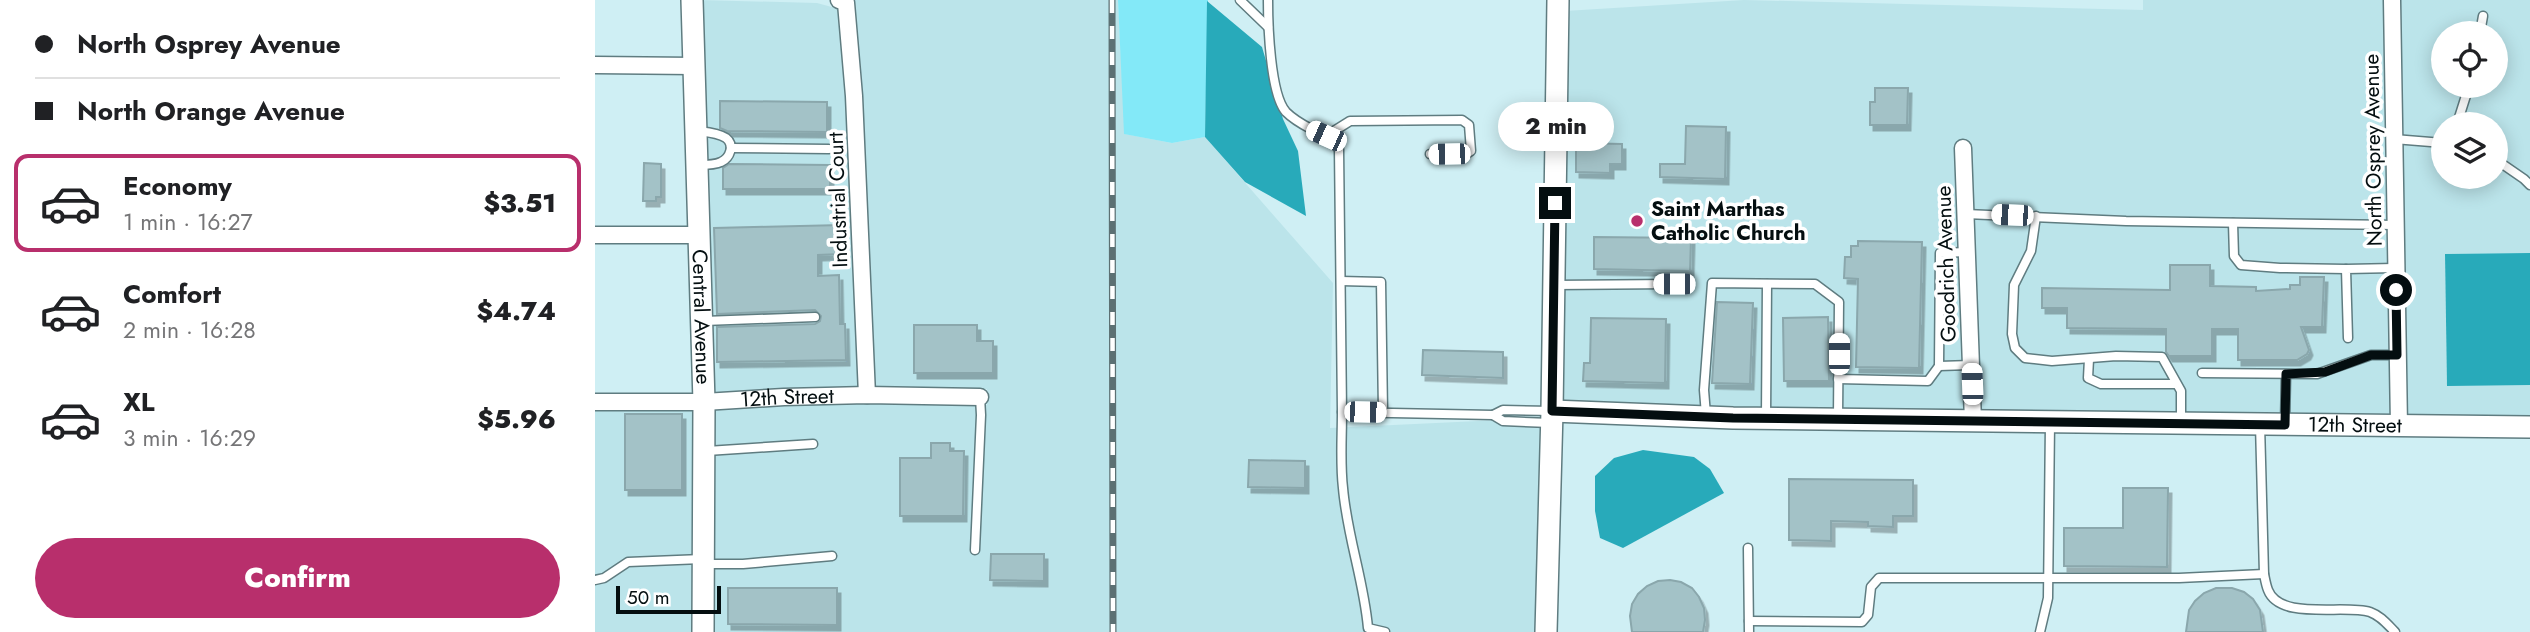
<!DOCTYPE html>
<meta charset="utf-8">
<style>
:root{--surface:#fff;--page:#f2f2f2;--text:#202124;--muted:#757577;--line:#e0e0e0;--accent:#b82f6c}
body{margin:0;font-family:Jost,sans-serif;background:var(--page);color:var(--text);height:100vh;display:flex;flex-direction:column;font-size:26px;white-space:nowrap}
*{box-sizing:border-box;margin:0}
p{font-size:23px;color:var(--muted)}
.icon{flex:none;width:38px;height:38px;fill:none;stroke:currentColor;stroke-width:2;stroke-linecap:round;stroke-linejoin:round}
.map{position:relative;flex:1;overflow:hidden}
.drawer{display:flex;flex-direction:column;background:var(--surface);width:595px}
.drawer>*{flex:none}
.hud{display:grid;align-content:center;height:154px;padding:0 35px;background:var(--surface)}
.fabs{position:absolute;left:1836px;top:21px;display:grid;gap:14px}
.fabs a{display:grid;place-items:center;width:77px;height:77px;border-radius:50%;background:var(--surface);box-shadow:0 4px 18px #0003;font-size:35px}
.scale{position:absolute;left:21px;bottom:18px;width:105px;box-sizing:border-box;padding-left:7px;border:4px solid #040e10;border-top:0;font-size:19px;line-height:24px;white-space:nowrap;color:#040e10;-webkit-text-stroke:5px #fff;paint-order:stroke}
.end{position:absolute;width:32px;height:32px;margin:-16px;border:9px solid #040e10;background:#fff;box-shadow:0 0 0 4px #fff}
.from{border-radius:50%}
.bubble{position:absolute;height:49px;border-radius:24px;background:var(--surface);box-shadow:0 4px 18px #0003;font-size:23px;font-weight:800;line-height:49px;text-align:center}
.car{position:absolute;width:21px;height:42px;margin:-21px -10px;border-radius:9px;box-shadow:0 0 5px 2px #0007;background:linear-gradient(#fff 24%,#345 0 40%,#fff 0 76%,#345 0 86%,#fff 0)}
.hud b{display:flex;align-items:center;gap:24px;height:66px;font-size:26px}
.hud b+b{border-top:2px solid var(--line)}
.hud i{width:18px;height:18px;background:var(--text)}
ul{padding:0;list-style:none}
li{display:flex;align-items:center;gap:21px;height:98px;margin:0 14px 10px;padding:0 21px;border:4px solid transparent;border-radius:14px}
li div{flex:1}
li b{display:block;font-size:26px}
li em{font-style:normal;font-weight:800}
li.active{border-color:var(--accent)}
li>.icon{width:63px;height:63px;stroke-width:1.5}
.action{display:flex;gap:14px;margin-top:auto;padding:14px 35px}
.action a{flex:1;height:80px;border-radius:42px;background:var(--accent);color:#fff;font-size:28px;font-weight:800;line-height:80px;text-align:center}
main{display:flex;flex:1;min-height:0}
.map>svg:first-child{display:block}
</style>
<main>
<section class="drawer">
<div class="hud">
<b><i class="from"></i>North Osprey Avenue</b>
<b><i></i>North Orange Avenue</b>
</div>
<ul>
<li class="active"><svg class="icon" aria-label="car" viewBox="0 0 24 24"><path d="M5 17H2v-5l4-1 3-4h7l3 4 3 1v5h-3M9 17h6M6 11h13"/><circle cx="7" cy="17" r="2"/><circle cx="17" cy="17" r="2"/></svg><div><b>Economy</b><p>1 min · 16:27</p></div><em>$3.51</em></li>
<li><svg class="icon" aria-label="car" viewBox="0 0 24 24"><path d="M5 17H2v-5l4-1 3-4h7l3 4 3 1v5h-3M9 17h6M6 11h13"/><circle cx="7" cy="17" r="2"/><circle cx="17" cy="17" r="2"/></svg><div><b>Comfort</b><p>2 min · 16:28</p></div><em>$4.74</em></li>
<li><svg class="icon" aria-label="car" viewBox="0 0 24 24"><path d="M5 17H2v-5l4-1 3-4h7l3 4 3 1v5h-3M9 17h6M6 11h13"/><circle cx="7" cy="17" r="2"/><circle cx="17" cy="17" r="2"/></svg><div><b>XL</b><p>3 min · 16:29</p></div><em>$5.96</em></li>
</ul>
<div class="action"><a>Confirm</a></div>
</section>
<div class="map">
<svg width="1935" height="632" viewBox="0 0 1935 632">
<defs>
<filter id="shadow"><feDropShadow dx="3.5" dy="5.5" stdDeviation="0" flood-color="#0004"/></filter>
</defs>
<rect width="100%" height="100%" fill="#cfeff4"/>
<g fill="#bbe4ea" fill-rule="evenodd">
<path d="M104,0L222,3L244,9L252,96L264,387L189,389L116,394Z"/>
<path d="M260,0H523L530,134L577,143L610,137L738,283L735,428L949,418L944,632H115L116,410L189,405L272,403L392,405V389L279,387Z"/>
<path d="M1149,0L1548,10V0H1789L1796,418L1385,413L1375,140L1361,141L1371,413L964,404L970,11Z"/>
<path d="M1804,0H1935V253L1850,254L1852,385H1935V419L1811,418ZM1848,33H1900V86H1848ZM1848,124H1900V177H1848Z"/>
<path d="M0,411H102L101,632H0Z"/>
</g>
<path fill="#83e9f8" d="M523,0H613L610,137L577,143L529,134Z"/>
<g fill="#28aaba">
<path d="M612,1L667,47L688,119L703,151L711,216L650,182L610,137Z"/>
<path d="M1935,253V385L1852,386L1850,254Z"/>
<path d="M1048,450L1099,457L1115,469L1129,493L1028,548L1005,538L1000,511V476L1019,458Z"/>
</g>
<g fill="#a3c2c7" stroke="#8aa7ac" stroke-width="2" filter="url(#shadow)">
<path d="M1280,88H1313L1312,125H1275V102H1280Z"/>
<path d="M125,101L232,102V132L132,131L125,128Z"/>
<path d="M1091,126L1131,127L1130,179L1065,177V164H1090Z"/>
<path d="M981,143L1027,144V164H1015V173L981,172Z"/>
<path d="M49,163L66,164V197H61V201H48Z"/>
<path d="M134,164L235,165V189H128V168Z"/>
<path d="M247,225V254L223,255V276L244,275L245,324H250L251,360L122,362V327L220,324L225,321L226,316L220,310L122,314L119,228Z"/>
<path d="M999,237L1096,238L1095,271L999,269Z"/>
<path d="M1263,241L1327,242L1324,368L1261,367L1263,279L1249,278L1250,257H1256V246H1263Z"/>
<path d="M1575,265H1615V286L1661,287V291L1695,289V285H1705V277H1729L1727,327H1706L1714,350L1712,354L1702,360H1643V329H1617V356H1574L1571,352V329L1472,328V308H1447V288L1575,290Z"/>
<path d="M1122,302L1158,303L1155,384L1117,383Z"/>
<path d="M1233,317L1234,381H1189L1188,318Z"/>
<path d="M996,318L1071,319L1070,383L988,381L989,363H995Z"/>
<path d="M319,325H382V341H398V373H319Z"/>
<path d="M828,350L908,352V378L827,375Z"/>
<rect x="30" y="414" width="57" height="76"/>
<path d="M336,443H355V451H369L368,516H305V458H336Z"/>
<path d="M654,460L710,461V488L653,487Z"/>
<path d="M1194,479L1318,480V516H1298V527L1273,526V522L1236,521V541L1194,540Z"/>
<path d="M1528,488H1573L1572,567L1469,566V528H1528Z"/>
<path d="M396,554H449V581L395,580Z"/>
<path d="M1075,580L1086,582L1097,588L1104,597L1109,608L1110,620L1108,632H1037L1035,616L1037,604L1043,594L1052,586L1063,581Z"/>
<path d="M133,588H242V625L133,624Z"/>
<path d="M1621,588H1637L1649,592L1658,599L1665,610L1668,632H1591L1594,610L1600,601L1609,593Z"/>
</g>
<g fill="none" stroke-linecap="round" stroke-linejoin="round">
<defs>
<g id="service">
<path d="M645,0L673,27"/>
<path d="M673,0C673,24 675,94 691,112C708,129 727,130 744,149L747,412L898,415"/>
<path d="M1885,33L1888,16"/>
<path d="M1862,124L1874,86"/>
<path d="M731,136L755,121L867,120L874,125L876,151L873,153L835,154"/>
<path d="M1799,139L1848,143"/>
<path d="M136,148L234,149"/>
<path d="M1900,159L1929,179L1935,185"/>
<path d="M103,165C111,165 120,165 126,162C135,158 140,145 131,138C124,133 112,132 103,131"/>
<path d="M1371,214L1531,221L1800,225"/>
<path d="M1441,216L1436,251L1419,285L1417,334L1420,348L1430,358L1457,361L1521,356L1567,357L1586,391V421"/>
<path d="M1638,223L1639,256L1646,265L1685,268L1751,269"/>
<path d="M746,281L786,282L788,412"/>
<path d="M959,285L1079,284"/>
<path d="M109,321L220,317"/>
<path d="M1753,338L1751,269L1800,268"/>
<path d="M1494,359L1493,378L1506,384H1581"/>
<path d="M1344,366L1376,365"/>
<path d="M1607,373L1722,374L1776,355H1802"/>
<path d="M1243,379L1333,381L1344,366L1345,253L1372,252"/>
<path d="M747,412C747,437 745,463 748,488C752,536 769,581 773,628L790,632"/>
<path d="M1111,415L1109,390L1117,283L1220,284L1244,302L1243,417"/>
<path d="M1171,416L1172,284"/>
<path d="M955,423L908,421L898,415L908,410L957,411"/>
<path d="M1665,424L1669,574C1670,579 1671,585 1673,590C1685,621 1749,604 1775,612C1786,616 1792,624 1800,632"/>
<path d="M1690,424L1691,375"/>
<path d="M112,451L218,444"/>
<path d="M1153,548L1154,632"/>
<path d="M380,550L386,415L385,397"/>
<path d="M108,564H148L237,556"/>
<path d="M0,580L9,578L33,562L107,559"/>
<path d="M1154,621L1267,622L1273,615L1276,587L1284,578H1584L1669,574"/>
<path d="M1445,632L1453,598L1455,423"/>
</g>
<g id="minor">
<path d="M244,0L251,3L259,96L272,395"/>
<path d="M1797,0L1804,426"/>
<path d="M0,65L99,66"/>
<path d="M1368,148L1378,421"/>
<path d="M0,235H104"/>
<path id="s1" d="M0,402H109L189,397L272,395L385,397"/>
</g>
<g id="tertiary">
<path id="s2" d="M97,0L109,402L108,632"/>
<path id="s3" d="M957,411L1138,418L1935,427"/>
<path d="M951,632L957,411L963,0"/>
</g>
</defs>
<use href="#service" stroke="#5f7c80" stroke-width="11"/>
<use href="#minor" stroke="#5f7c80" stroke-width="19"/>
<use href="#tertiary" stroke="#5f7c80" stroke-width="24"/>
<use href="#service" stroke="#fff" stroke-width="8"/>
<use href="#minor" stroke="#fff" stroke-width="16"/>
<use href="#tertiary" stroke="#fff" stroke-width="21"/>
<defs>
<path id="rail" d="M517,0L518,632"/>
</defs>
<use href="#rail" stroke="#5c7073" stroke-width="7"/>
<use href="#rail" stroke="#fff" stroke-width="4.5" stroke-dasharray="13" stroke-linecap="butt"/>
</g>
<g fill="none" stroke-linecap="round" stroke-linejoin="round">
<path stroke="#040e10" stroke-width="9" d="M960,203L957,411L1138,418L1690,425L1691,374L1730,372L1776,355H1802L1801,290"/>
</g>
<circle fill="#b82f6c" stroke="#fff" stroke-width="2.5" cx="1042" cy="221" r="7"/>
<g text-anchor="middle" stroke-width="7" stroke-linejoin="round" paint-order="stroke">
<g font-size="21" fill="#040e10" stroke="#fff">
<text transform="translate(1778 150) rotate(-91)" y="7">North Osprey Avenue</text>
<text transform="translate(243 200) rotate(-92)" y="7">Industrial Court</text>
<text transform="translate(1351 264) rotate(-92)" y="7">Goodrich Avenue</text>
<text dy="7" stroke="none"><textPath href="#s2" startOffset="317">Central Avenue</textPath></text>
<text dy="7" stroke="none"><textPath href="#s1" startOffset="192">12th Street</textPath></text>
<text dy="7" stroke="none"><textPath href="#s3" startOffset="803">12th Street</textPath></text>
</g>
<g font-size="21" font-weight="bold" fill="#040e10" stroke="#fff" text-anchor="start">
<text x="1056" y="216">Saint Marthas<tspan x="1056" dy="24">Catholic Church</tspan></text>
</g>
</g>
</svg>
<div class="fabs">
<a><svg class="icon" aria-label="locate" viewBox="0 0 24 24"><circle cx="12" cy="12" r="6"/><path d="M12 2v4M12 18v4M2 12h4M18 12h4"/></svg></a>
<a><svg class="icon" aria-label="layers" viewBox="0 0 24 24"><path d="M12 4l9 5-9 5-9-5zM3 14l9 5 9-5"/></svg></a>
</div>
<div class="scale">50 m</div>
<i class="end from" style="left:1801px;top:290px"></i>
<i class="end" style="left:960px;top:203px"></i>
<div class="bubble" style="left:903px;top:102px;width:116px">2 min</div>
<i class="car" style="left:731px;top:136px;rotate:294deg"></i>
<i class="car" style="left:854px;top:154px;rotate:269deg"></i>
<i class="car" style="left:1417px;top:215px;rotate:272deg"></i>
<i class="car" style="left:1079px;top:284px;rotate:270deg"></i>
<i class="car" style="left:1244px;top:354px;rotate:0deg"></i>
<i class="car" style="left:1377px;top:384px;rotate:358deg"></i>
<i class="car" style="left:770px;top:412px;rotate:91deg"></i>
</div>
</main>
